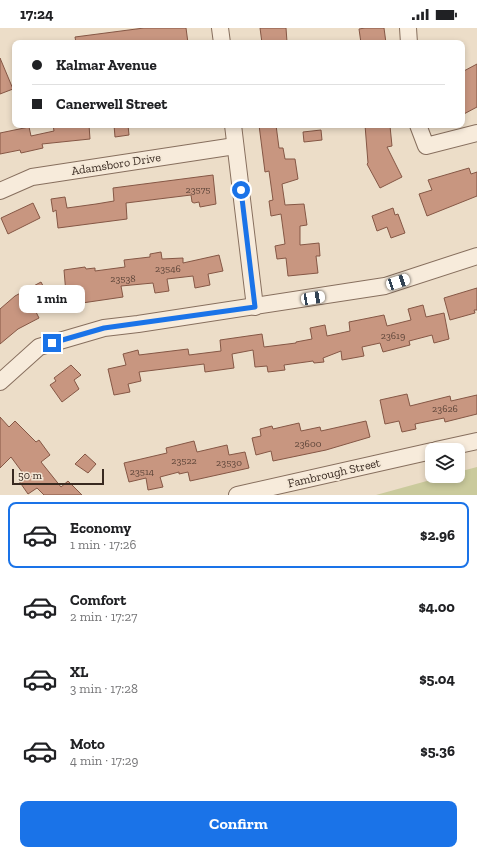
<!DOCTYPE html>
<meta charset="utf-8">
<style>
:root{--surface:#fff;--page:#f6f6f6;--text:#202124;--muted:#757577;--line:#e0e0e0;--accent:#1a73e8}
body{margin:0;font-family:"Zilla Slab",serif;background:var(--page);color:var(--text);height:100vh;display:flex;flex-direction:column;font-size:15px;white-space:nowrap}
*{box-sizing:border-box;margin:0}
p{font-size:13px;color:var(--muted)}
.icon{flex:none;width:22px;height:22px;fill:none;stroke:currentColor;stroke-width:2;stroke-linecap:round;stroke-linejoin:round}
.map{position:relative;height:467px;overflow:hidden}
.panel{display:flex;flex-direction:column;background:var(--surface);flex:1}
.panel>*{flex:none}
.top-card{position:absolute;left:12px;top:12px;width:453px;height:88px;border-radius:8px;box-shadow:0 2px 6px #0003;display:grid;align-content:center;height:88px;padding:0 20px;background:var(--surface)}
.tools{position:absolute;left:425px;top:415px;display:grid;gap:8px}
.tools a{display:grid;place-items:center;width:40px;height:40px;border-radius:8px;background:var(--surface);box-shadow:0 2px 6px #0003;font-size:20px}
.scale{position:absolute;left:12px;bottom:10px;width:92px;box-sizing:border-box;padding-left:4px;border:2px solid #382920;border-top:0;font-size:11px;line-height:14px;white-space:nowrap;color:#382920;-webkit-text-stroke:3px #f4e8d7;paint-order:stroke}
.end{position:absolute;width:18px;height:18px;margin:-9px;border:5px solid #1a73e8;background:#fff;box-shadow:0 0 0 2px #fff}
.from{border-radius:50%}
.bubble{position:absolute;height:28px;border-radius:8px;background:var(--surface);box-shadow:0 2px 6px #0003;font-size:13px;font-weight:700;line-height:28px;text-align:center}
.car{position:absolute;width:12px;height:24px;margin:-12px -6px;border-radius:5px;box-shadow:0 0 3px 1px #0007;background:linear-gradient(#fff 24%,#345 0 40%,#fff 0 76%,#345 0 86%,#fff 0)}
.top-card b{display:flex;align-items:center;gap:14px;height:38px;font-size:15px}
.top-card b+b{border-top:1px solid var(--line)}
.top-card i{width:10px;height:10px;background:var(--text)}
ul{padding:7px 0 0;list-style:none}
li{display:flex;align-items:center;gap:12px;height:66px;margin:0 8px 6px;padding:0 12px;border:2px solid transparent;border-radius:8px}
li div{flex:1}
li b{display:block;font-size:15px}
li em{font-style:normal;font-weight:700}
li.on{border-color:var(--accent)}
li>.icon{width:36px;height:36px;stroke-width:1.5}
.primary-button{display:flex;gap:8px;margin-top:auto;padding:8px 20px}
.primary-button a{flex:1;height:46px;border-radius:8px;background:var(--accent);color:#fff;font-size:16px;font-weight:700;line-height:46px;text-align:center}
.status{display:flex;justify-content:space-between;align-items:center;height:28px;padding:0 20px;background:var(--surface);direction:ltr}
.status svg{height:11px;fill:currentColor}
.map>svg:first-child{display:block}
</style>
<div class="status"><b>17:24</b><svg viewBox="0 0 49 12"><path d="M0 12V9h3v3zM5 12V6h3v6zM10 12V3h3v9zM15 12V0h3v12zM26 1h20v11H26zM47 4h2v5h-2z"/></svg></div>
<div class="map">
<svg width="477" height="467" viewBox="0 0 477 467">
<rect width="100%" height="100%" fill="#ecddc8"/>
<path fill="#caca9c" d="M477,439V467H376L445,448H458V444Z"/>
<g fill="#c89680" stroke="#855745">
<path d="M144,0H186L188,15H76L75,9Z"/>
<path d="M260,0H286L287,14L262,15Z"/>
<path d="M365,0H384L386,15H361L359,1Z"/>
<path d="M0,30L13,61L0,66Z"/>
<path d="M477,36V79L462,87V44Z"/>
<path d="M53,97H89L90,111L42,116L43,120L21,125L20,122L0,126V105L29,99L31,108L54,103Z"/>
<path d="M114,97H128L129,107L115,109Z"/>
<path d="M259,97H276L279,120H283L285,131H295L298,151L282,156L285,177L304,176L307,197L300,198V217L319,215L320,228H316L318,245L288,248L286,230L277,231L275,218L285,216L281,186L271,188L269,173L273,172L269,143L265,144Z"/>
<path d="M365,97L390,98L392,118L387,119L402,149L380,160L367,136L368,135Z"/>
<path d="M321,102L322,112L304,114L303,104Z"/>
<path d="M469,140L471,146L477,144V168L427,188L419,166L432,162L428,152Z"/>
<path d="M213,147L216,176L200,179L199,174L194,175L192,174L191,167L126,175L127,191L58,200L56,182L53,184L51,171L65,169L67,180L96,176L114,173L113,160Z"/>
<path d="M33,175L40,190L8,206L1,190Z"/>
<path d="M393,180L395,187L398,186L405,205L391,210L387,199L377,203L372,188Z"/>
<path d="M161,224L162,231L183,230V235L219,227L223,243L208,246L210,257L195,260L193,248L167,251L169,263L155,265L153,255L121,258L123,269L82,275L81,264L66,266L64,242L85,239L86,241L95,240V243L125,239L124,232L150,229V226Z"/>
<path d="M41,254L50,271L34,280L39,290L18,301L0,316V281L15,268Z"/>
<path d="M477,260V282H474L475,285L450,292L444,270Z"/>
<path d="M423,277L426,289L444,285L449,311L434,315L432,307L409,313L410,317L383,324L380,315L362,319L364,328L342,332L341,323L323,330L324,334L314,335L313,333L284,337L285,342L268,344L267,338L255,339L253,322L232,326L234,340L205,344L204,336L139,344L141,353L128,356L130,364L114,367L108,341L126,337L123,326L138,322L139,327L188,321L189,327L221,323L220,312L262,306L264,319L296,315V314L312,311L310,300L325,297L327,308L350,303L349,294L384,287L387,298L411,292L408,281Z"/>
<path d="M71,337L81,347L74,352L79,361L62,374L50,357L56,353L54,350Z"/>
<path d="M407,366L410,378L450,368L451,373L477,367V386L445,394L444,390L415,396L416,401L402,404L399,393L385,396L380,372Z"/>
<path d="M0,389L9,399L15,393L36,414L39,412L50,427L41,434L61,459L68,453L82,467H44L37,460L28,466L19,453L25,448L11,429L0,440Z"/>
<path d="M366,393L370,409L326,422L273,433L271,423L256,427L252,410L261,408L260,401L272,398L273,401L299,395L301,403L320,399L321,403Z"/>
<path d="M194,413L197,424L227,417L229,427L245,424L249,440L190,453L188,444L179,446V444L160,449L163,459L148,462L146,450L129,454L124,435L167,425L166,420Z"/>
<path d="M85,426L96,436L88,445L75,436Z"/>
</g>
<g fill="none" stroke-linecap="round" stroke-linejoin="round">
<defs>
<g id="minor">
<path d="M220,0L222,15"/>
<path d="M408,0L409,15"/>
<path d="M233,97L255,279"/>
<path d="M418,97L426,118L477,105"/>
<path d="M0,163L32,149L235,118"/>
<path d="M0,354L39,319L104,300L138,296L385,258L477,228"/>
<path d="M436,422L477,413"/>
<path d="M237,467L432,423"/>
</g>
</defs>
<use href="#minor" stroke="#876f5e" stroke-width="18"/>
<use href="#minor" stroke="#f7ebdb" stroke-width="16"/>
</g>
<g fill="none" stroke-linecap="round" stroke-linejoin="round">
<path stroke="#1a73e8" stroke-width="5" d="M52,315L104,300L255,279L241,162"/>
</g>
<g text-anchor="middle" stroke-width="4" stroke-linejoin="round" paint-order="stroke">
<g font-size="10" fill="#5c4438">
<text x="198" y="165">23575</text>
<text x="168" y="244">23546</text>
<text x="123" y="254">23538</text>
<text x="393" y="311">23619</text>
<text x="445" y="384">23626</text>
<text x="308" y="419">23600</text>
<text x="184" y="436">23522</text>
<text x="229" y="438">23530</text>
<text x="142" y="447">23514</text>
</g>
<g font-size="12" fill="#382920" stroke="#f4e8d7">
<text transform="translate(116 136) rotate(-9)" y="4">Adamsboro Drive</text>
<text transform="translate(334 445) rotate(-13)" y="4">Fambrough Street</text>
</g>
</g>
</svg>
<div class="tools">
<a><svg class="icon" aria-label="layers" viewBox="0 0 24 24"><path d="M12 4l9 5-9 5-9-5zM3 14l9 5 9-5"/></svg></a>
</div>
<div class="scale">50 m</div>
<i class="end from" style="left:241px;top:162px"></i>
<i class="end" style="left:52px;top:315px"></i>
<div class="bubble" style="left:19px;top:257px;width:66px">1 min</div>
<i class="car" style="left:398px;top:254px;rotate:72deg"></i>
<i class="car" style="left:313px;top:270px;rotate:81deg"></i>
<div class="top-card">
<b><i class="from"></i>Kalmar Avenue</b>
<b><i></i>Canerwell Street</b>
</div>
</div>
<section class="panel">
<ul>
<li class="on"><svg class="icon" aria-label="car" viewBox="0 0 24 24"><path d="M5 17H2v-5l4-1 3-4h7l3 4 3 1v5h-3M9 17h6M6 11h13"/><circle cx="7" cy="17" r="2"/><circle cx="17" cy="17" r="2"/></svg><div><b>Economy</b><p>1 min · 17:26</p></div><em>$2.96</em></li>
<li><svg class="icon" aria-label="car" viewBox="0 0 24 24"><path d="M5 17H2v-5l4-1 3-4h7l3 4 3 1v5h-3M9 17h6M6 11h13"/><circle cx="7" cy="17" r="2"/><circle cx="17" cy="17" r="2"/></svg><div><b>Comfort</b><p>2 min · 17:27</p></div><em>$4.00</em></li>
<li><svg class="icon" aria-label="car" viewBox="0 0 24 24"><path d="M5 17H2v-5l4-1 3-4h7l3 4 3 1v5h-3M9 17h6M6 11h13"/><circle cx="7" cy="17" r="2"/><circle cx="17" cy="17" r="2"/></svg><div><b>XL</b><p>3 min · 17:28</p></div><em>$5.04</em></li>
<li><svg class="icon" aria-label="car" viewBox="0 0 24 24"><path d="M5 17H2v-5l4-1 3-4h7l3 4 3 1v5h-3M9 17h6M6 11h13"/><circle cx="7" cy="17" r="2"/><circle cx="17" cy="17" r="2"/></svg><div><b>Moto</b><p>4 min · 17:29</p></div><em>$5.36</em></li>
</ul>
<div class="primary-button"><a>Confirm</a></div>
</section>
